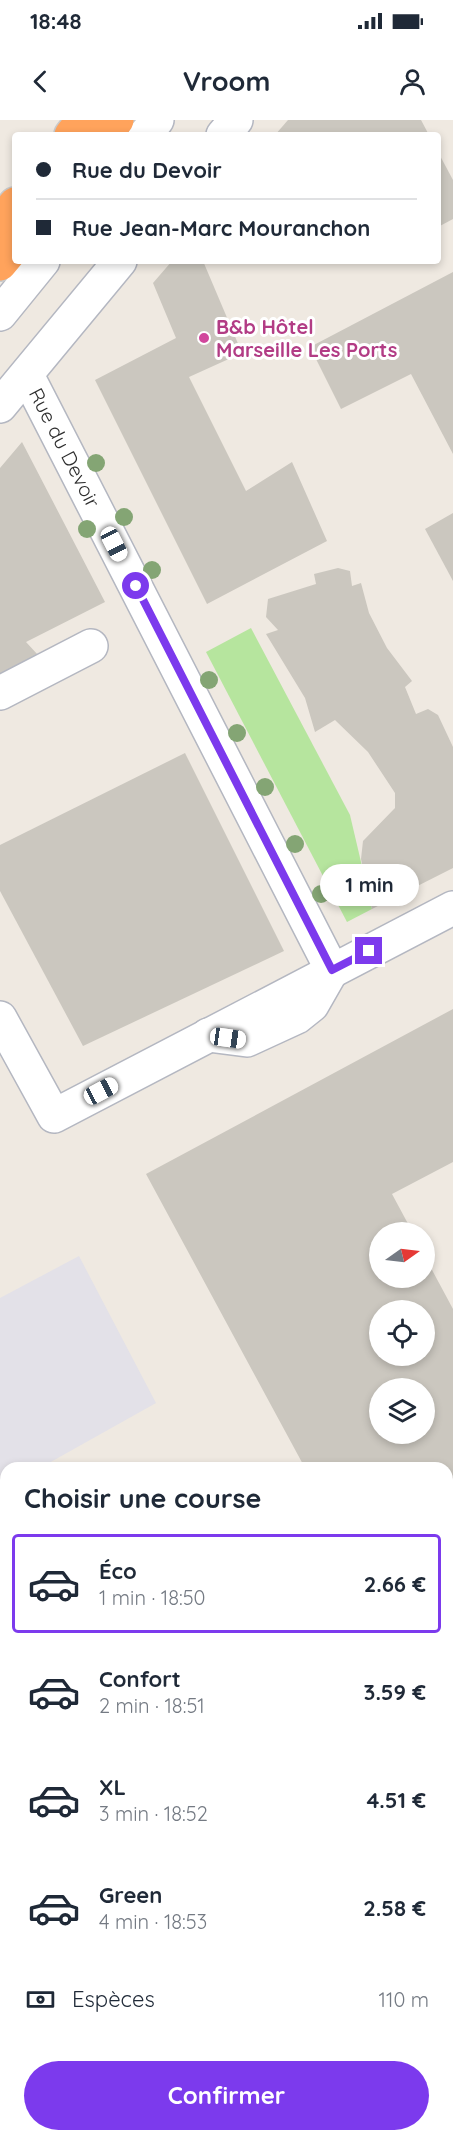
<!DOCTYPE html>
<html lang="fr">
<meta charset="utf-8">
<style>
:root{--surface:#fff;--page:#f6f6f7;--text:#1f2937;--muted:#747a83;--line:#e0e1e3;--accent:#7c3aed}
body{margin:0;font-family:Quicksand,sans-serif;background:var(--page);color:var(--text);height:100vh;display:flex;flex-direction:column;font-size:22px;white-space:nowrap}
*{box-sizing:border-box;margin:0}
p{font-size:20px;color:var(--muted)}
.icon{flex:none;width:33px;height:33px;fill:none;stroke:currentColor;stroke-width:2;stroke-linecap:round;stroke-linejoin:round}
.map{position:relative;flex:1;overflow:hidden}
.panel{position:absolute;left:0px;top:1342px;width:453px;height:680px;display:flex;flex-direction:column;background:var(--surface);border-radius:18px 18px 0 0;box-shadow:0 3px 9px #0003}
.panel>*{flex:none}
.top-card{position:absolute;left:12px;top:12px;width:429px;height:132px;border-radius:6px;box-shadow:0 3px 9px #0003;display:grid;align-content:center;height:132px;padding:0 24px;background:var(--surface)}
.needle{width:39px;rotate:76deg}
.tools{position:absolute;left:369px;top:1102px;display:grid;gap:12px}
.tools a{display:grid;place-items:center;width:66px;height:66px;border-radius:50%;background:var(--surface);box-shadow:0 3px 9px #0003;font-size:30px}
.end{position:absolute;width:27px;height:27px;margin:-14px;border:8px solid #7c3aed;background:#fff;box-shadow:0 0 0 3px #fff}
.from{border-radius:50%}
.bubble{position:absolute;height:42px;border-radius:21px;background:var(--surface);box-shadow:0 3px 9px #0003;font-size:20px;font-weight:800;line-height:42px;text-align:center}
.car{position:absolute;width:18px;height:36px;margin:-18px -9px;border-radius:8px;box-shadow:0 0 4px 2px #0007;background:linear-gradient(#fff 24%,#345 0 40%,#fff 0 76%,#345 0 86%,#fff 0)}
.top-card b{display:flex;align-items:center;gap:21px;height:57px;font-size:22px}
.top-card b+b{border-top:2px solid var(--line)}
.top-card i{width:15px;height:15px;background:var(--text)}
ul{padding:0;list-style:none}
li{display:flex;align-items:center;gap:18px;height:99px;margin:0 12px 9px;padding:0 12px;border:3px solid transparent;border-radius:6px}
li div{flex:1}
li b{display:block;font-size:22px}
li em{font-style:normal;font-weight:800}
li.selected{border-color:var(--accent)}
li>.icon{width:54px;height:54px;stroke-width:1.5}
h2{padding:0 24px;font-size:27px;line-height:72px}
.pay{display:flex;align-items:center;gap:15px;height:66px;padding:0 24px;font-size:22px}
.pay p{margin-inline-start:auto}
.button{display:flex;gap:12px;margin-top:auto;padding:12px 24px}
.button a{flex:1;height:69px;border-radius:36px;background:var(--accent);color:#fff;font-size:24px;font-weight:800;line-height:69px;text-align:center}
.status{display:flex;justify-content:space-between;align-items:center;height:42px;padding:0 30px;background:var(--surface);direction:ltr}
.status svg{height:16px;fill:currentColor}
header{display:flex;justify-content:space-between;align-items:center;height:78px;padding:0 24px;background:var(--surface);font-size:27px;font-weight:800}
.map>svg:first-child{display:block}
</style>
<div class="status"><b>18:48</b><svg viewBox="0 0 49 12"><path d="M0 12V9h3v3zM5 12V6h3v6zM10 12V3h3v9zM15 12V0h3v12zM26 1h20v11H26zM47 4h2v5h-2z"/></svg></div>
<header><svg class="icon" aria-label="back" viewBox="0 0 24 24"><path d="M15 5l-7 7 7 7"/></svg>Vroom<svg class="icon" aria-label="person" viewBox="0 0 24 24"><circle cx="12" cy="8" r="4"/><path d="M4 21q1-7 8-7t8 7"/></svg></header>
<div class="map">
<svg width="453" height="2021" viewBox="0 0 453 2021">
<rect width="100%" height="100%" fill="#efe9e1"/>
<path fill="#e3e1e8" d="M79,1136L156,1283L40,1348H6V1368L0,1371V1178Z"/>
<path fill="#b6e59e" d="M251,508L350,695L372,789L347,802L206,532Z"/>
<g fill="#cbc7bf" fill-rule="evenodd">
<path d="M288,0H421L429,15H275Z"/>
<path d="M438,32L453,60V99L438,107Z"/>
<path d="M172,141H203L242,233L189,257L246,371L292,342L327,421L207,484L95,260L176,218L153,163Z"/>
<path d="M453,152V334L411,254L341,289L310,227Z"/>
<path d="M22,322L105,482L26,522L38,535L0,554V348Z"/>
<path d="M453,393V461L425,409Z"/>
<path d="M338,448L350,451L352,466L361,463L369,493L387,528L412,561L405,567L416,594L428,589L438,595L453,627V748L372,789L361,739L363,721L395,688V673L368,632L335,600L315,612L305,578L266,514L278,510L266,497L268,479L316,464L314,454Z"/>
<path d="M185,633L284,831L83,926L0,771V725Z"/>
<path d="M453,889V1042L392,1074L413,1113H380V1158H424V1135L453,1189V1358L447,1362V1348H305L146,1054ZM380,1191H424V1236H380ZM380,1269H424V1314H380Z"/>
<path d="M453,1498V1554L447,1556V1501Z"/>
<path d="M447,1638L453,1651V1749L447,1736Z"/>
<path d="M6,1677V1736L0,1737V1678Z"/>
<path d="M6,1748V1942L0,1943V1749Z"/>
<path d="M447,1830L453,1841V2021H444L441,2016H447Z"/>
<path d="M6,1966V2016H23L24,2021H0V1967Z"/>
<path d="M48,2016H81L82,2021H49Z"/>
<path d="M104,2016H169L170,2021H105Z"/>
</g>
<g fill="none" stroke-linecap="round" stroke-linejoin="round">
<defs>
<g id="minor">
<path d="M145,15L157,0"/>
<path d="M223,15L236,0"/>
<path d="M0,194L43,141"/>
<path id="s1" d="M27,255L332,850"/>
<path d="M0,286L120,141"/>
<path d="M0,573L91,526"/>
<path d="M0,898L54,996L453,788"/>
<path d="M208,915L247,920L297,897L312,885L332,850"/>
<path d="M447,1390L453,1387"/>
<path d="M447,1452L453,1449"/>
<path d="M447,1580L453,1593"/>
<path d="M0,1586L6,1584"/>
<path d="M0,1638L6,1637"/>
<path d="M188,2016L189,2021"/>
<path d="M418,2016L420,2021"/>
</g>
<g id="highway">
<path d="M71,15L83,0"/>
<path d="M105,15L117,0"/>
<path d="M0,102L15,84"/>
<path d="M0,144L15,126"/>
</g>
</defs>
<use href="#minor" stroke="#b4b7c1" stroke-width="36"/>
<use href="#highway" stroke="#c9c9c9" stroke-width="36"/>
<use href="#minor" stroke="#fff" stroke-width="33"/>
<use href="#highway" stroke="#ffa35c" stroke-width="33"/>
<g stroke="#a3a6b8" stroke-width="1.5">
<path d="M447,1414L453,1411"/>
<path d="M447,1431L453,1428"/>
<path d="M0,1603L6,1602"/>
<path d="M0,1620L6,1619"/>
</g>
</g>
<g fill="#84a574">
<circle cx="96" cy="343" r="9"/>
<circle cx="124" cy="397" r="9"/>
<circle cx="87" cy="409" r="9"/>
<circle cx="152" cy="450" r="9"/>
<circle cx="209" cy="560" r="9"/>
<circle cx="237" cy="613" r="9"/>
<circle cx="265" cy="667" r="9"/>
<circle cx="295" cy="724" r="9"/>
<circle cx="321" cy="774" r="9"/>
</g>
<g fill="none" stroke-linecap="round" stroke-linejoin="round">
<path stroke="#7c3aed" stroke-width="8" d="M136,466L332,850L369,831"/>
</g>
<circle fill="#d1479c" stroke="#fff" stroke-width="2" cx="204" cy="218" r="6"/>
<g text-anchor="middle" stroke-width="6" stroke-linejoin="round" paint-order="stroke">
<g font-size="20" font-weight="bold" fill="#b23c85" stroke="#fff" text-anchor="start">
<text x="216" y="214">B&amp;b Hôtel<tspan x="216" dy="23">Marseille Les Ports</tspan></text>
</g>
<g font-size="20" fill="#2e2e2e" stroke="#fff">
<text dy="7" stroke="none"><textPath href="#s1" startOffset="82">Rue du Devoir</textPath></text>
</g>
</g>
</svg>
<div class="tools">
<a><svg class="needle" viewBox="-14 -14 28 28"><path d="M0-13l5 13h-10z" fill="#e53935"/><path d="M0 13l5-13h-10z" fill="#747a83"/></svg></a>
<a><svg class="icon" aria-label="locate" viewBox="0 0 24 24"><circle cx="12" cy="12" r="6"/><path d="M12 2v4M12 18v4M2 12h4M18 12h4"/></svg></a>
<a><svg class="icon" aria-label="layers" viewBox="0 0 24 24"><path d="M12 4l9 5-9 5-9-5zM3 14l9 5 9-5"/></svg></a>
</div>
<i class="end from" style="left:136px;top:466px"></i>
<i class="end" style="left:369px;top:831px"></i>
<div class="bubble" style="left:320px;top:744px;width:99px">1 min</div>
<i class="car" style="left:114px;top:424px;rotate:153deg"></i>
<i class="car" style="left:228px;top:918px;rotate:98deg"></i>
<i class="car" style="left:101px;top:971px;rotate:62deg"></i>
<div class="top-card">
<b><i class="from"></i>Rue du Devoir</b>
<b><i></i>Rue Jean-Marc Mouranchon</b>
</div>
<section class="panel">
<h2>Choisir une course</h2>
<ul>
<li class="selected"><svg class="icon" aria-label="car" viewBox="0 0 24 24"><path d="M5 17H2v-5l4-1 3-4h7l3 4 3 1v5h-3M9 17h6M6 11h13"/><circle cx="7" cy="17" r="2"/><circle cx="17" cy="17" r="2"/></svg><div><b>Éco</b><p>1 min · 18:50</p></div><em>2.66 €</em></li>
<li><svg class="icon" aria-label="car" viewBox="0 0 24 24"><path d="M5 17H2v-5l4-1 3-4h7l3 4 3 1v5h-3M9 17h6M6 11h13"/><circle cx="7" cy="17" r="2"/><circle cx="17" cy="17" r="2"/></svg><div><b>Confort</b><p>2 min · 18:51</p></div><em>3.59 €</em></li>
<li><svg class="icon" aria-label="car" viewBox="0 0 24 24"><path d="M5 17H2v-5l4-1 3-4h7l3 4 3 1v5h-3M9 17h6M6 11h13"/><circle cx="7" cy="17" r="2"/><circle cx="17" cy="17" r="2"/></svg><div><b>XL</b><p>3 min · 18:52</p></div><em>4.51 €</em></li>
<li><svg class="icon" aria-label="car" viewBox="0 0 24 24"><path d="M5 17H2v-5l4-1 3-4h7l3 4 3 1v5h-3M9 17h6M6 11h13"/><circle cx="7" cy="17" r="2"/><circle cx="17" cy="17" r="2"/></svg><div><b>Green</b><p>4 min · 18:53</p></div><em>2.58 €</em></li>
</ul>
<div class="pay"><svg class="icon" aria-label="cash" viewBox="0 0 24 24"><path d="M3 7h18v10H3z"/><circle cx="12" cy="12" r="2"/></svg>Espèces<p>110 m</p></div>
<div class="button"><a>Confirmer</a></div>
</section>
</div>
